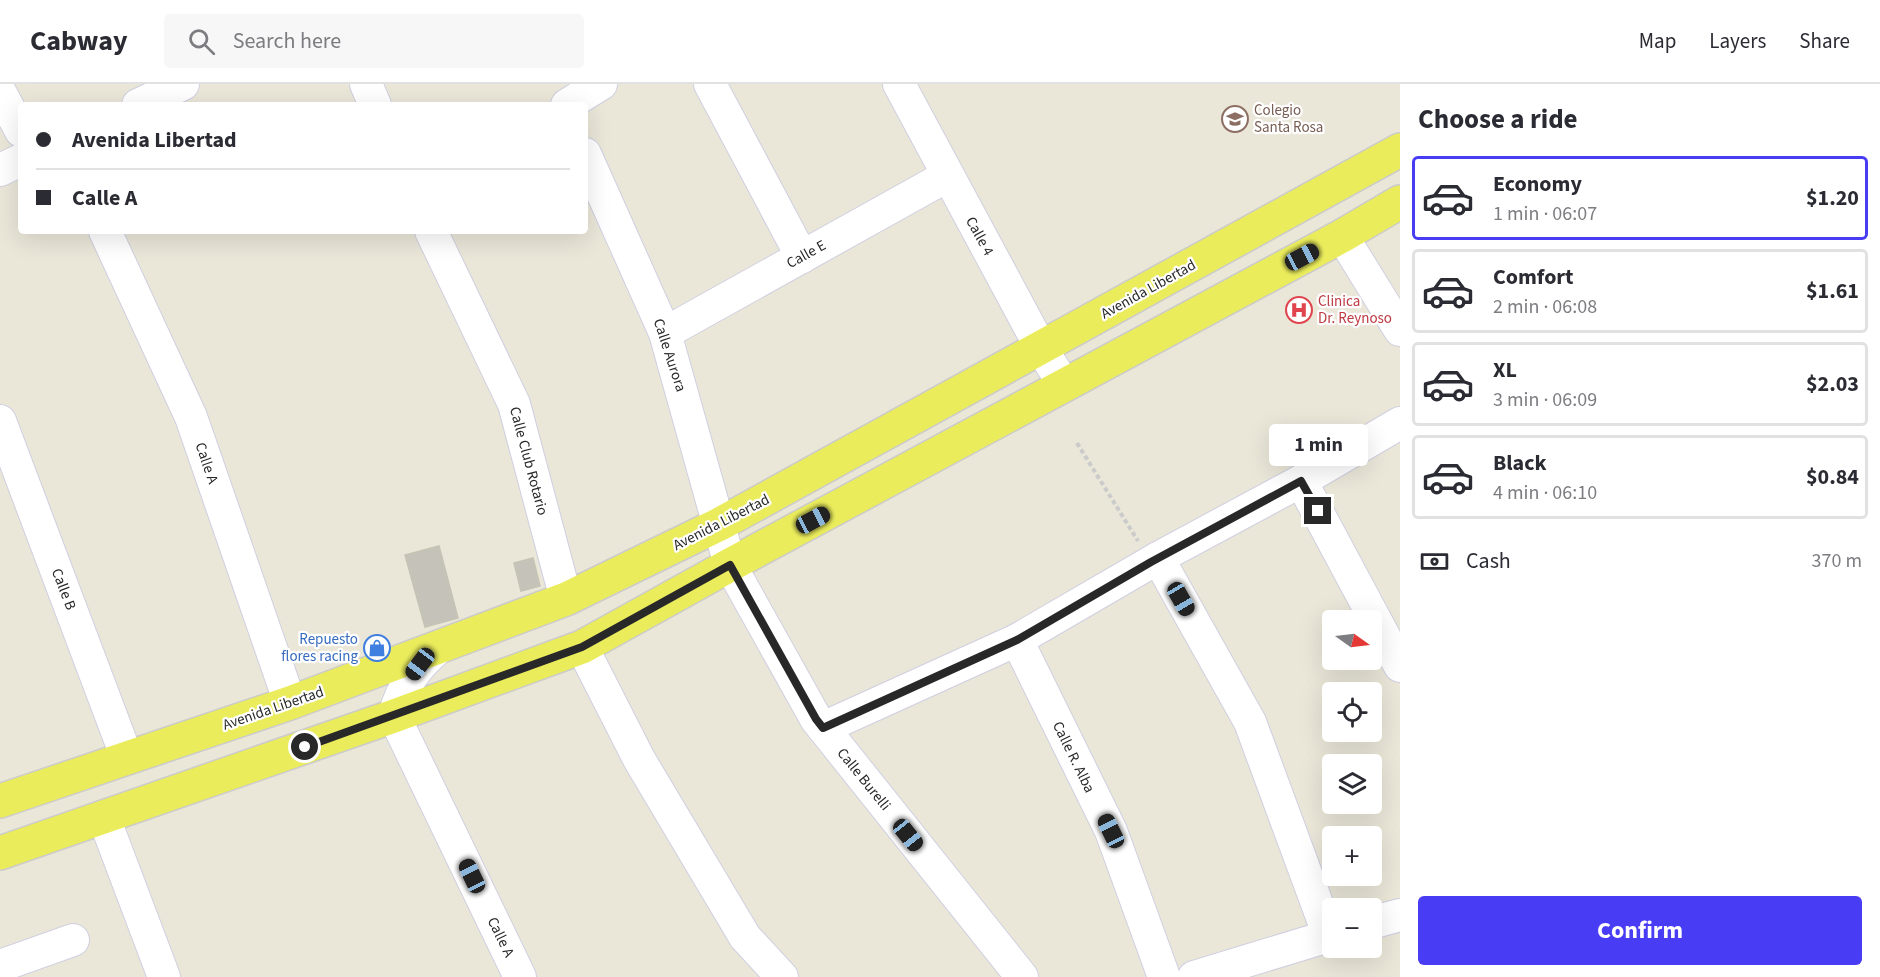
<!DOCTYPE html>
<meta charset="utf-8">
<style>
:root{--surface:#fff;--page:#f7f7f7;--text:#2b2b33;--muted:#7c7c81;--line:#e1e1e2;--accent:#483cf4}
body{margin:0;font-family:"Source Sans 3",sans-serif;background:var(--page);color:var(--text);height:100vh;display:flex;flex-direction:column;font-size:22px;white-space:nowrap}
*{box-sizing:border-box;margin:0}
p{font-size:20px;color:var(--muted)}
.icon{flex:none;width:33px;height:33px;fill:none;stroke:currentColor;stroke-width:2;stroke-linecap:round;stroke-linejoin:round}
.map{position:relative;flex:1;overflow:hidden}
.panel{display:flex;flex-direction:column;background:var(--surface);width:480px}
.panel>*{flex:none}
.top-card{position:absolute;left:18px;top:18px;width:570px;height:132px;border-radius:6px;box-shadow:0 6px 24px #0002;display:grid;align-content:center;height:132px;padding:0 18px;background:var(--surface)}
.needle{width:39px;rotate:104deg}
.buttons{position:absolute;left:1322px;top:526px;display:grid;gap:12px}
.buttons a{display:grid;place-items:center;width:60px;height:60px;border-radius:6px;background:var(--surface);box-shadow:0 6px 24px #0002;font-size:30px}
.end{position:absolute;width:27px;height:27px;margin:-14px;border:8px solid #282828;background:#fff;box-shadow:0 0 0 3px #fff}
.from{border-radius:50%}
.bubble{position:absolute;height:42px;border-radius:6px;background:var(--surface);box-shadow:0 6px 24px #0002;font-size:20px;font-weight:700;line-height:42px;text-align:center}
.car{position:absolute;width:18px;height:36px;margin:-18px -9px;border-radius:8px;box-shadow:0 0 4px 2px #0007;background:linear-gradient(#222 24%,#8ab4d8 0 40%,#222 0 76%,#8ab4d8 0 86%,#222 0)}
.top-card b{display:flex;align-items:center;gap:21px;height:57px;font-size:22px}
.top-card b+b{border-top:2px solid var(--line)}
.top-card i{width:15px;height:15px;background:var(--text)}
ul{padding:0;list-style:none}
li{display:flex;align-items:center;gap:18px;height:84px;margin:0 12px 9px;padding:0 6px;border:3px solid var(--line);border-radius:6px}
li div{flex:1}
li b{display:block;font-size:22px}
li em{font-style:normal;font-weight:700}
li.selected{border-color:var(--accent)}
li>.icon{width:54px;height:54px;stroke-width:1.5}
h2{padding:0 18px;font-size:27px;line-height:72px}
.pay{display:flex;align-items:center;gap:15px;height:66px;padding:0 18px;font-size:22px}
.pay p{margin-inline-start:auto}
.primary-button{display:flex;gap:12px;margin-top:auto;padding:12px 18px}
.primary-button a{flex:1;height:69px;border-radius:6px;background:var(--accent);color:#fff;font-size:24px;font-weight:700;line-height:69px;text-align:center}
header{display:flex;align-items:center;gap:36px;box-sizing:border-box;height:84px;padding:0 30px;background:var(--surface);border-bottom:2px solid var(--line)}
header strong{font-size:28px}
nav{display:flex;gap:33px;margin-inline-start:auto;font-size:21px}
.search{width:420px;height:54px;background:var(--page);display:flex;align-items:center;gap:15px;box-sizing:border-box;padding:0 21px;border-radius:6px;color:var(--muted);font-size:22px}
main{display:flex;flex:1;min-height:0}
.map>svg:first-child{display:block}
</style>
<header>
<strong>Cabway</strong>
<div class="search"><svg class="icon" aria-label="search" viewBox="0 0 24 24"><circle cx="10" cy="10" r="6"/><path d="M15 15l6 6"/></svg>Search here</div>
<nav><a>Map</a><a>Layers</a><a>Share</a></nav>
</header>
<main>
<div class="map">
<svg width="1400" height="893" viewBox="0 0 1400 893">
<rect width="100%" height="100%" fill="#eae7d9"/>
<g fill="#c5c3b9" stroke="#c5c3b3" stroke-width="1.5">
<path d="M439,462L458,534L425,543L405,471Z"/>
<path d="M533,474L540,502L521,507L514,479Z"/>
</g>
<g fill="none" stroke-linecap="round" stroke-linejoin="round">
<defs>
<g id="minor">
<path d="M366,0L375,21"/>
<path d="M710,0L802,173"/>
<path d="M899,0L1041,264L1064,301"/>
<path d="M0,8L21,47"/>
<path d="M138,21L183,0"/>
<path d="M567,21L601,0"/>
<path d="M585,70L665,249L730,481L816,635L1022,893"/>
<path d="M0,86L21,76"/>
<path d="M105,147L191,333L290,619"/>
<path d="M431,147L514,320L566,515"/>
<path d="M1342,152L1400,246"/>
<path d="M665,249L947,92"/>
<path d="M0,337L127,674"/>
<path d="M1301,397L1400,582"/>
<path d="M1158,474L1250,638L1329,852"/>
<path d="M1017,556L1111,747L1164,893"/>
<path d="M441,562C417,581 402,602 394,632L520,893"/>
<path d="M582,563L639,675L745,853L782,893"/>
<path d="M823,644L1017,556L1158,474L1301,397L1400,339"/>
<path d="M104,734L164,893"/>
<path d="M1371,839L1400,831"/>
<path d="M0,882L73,856"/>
<path d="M1194,893L1332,851"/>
</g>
<g id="major">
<path d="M0,717L290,619L566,515L720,440L1400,66"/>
<path d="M0,769L394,632L582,563L730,481L1342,152L1400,118"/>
</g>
</defs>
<use href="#minor" stroke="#d0cfe1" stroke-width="34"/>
<use href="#major" stroke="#cbcbcb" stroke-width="36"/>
<path stroke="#cbcbcb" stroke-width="4" stroke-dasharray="4.5 3" stroke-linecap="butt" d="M1077,359L1138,457"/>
<use href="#minor" stroke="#fff" stroke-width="32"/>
<use href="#major" stroke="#eaec5c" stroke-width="33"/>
</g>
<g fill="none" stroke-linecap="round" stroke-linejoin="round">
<path stroke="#282828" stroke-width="8" d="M305,663L582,563L730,481L816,635L823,644L1017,556L1151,478L1301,397L1318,427"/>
</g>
<defs>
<symbol id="school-ring" viewBox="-11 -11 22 22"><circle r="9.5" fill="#fff" stroke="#8d6e63" stroke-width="1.5"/><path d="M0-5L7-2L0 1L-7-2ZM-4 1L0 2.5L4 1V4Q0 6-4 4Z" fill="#8d6e63"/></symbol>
<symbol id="hospital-ring" viewBox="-11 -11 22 22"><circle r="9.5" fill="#fff" stroke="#e0444e" stroke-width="1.5"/><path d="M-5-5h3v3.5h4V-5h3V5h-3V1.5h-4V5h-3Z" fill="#e0444e"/></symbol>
<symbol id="shop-ring" viewBox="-11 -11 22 22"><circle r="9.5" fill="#fff" stroke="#3f7fe0" stroke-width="1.5"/><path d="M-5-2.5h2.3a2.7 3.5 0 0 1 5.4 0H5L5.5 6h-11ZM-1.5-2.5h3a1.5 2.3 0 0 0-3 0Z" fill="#3f7fe0"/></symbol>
</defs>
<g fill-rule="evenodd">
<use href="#school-ring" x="1220" y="20" width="30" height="30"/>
<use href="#hospital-ring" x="1284" y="211" width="30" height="30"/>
<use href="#shop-ring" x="362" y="549" width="30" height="30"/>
</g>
<g text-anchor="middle" stroke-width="4.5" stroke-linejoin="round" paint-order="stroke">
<g font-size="15" fill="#785e54" stroke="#fff" text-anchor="start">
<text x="1254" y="31">Colegio<tspan x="1254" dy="17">Santa Rosa</tspan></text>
</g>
<g font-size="15" fill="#282828" stroke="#fff">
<text transform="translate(980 152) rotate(61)" y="5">Calle 4</text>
<text transform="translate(806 170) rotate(-29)" y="5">Calle E</text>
<text transform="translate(1148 205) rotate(-29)" y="5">Avenida Libertad</text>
<text transform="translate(670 271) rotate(72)" y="5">Calle Aurora</text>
<text transform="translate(529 377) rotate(75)" y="5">Calle Club Rotario</text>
<text transform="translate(207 379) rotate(71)" y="5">Calle A</text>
<text transform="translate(721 438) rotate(-27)" y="5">Avenida Libertad</text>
<text transform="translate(64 505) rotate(69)" y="5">Calle B</text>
<text transform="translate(273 624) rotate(-19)" y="5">Avenida Libertad</text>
<text transform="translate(1074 673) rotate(64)" y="5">Calle R. Alba</text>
<text transform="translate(864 695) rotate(51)" y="5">Calle Burelli</text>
<text transform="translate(501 853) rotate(64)" y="5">Calle A</text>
</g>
<g font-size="15" fill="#be3a42" stroke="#fff" text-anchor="start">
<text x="1318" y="222">Clinica<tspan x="1318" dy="17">Dr. Reynoso</tspan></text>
</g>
<g font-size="15" fill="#366cbe" stroke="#fff" text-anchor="end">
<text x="358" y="560">Repuesto<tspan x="358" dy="17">flores racing</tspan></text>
</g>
</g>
</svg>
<div class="buttons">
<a><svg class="needle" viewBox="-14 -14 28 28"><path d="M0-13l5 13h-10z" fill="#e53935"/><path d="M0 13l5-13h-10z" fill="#7c7c81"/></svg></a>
<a><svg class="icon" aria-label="locate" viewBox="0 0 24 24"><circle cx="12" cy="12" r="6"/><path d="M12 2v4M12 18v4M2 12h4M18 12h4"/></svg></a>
<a><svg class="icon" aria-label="layers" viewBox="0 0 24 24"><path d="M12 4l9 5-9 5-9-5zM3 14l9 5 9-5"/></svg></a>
<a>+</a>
<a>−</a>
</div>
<i class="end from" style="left:305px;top:663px"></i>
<i class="end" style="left:1318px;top:427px"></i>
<div class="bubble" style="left:1269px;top:340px;width:99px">1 min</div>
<i class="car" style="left:1302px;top:173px;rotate:62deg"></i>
<i class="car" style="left:813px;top:436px;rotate:62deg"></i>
<i class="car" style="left:1181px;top:515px;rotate:150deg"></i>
<i class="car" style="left:420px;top:580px;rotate:217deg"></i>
<i class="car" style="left:1111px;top:747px;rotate:334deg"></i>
<i class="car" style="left:908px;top:751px;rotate:141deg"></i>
<i class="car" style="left:472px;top:792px;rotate:334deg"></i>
<div class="top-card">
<b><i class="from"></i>Avenida Libertad</b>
<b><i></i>Calle A</b>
</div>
</div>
<section class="panel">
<h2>Choose a ride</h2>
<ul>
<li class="selected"><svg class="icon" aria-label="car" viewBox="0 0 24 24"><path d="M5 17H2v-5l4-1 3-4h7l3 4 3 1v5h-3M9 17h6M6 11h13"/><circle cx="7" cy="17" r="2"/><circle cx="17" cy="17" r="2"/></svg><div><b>Economy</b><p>1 min · 06:07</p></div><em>$1.20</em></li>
<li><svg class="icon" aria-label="car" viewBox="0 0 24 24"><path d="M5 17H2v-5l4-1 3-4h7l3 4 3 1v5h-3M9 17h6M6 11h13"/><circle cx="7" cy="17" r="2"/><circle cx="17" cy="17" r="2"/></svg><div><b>Comfort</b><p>2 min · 06:08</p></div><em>$1.61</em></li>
<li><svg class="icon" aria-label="car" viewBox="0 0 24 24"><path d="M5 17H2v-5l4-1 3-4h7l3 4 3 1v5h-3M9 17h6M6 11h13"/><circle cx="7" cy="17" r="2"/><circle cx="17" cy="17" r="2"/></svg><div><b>XL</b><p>3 min · 06:09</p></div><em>$2.03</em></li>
<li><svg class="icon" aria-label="car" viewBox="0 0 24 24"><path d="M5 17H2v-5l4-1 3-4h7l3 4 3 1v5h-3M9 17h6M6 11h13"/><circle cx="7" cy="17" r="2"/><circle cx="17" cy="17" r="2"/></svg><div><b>Black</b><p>4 min · 06:10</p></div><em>$0.84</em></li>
</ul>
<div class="pay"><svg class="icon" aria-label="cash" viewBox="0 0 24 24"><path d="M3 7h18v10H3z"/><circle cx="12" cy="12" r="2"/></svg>Cash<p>370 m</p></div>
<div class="primary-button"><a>Confirm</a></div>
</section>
</main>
